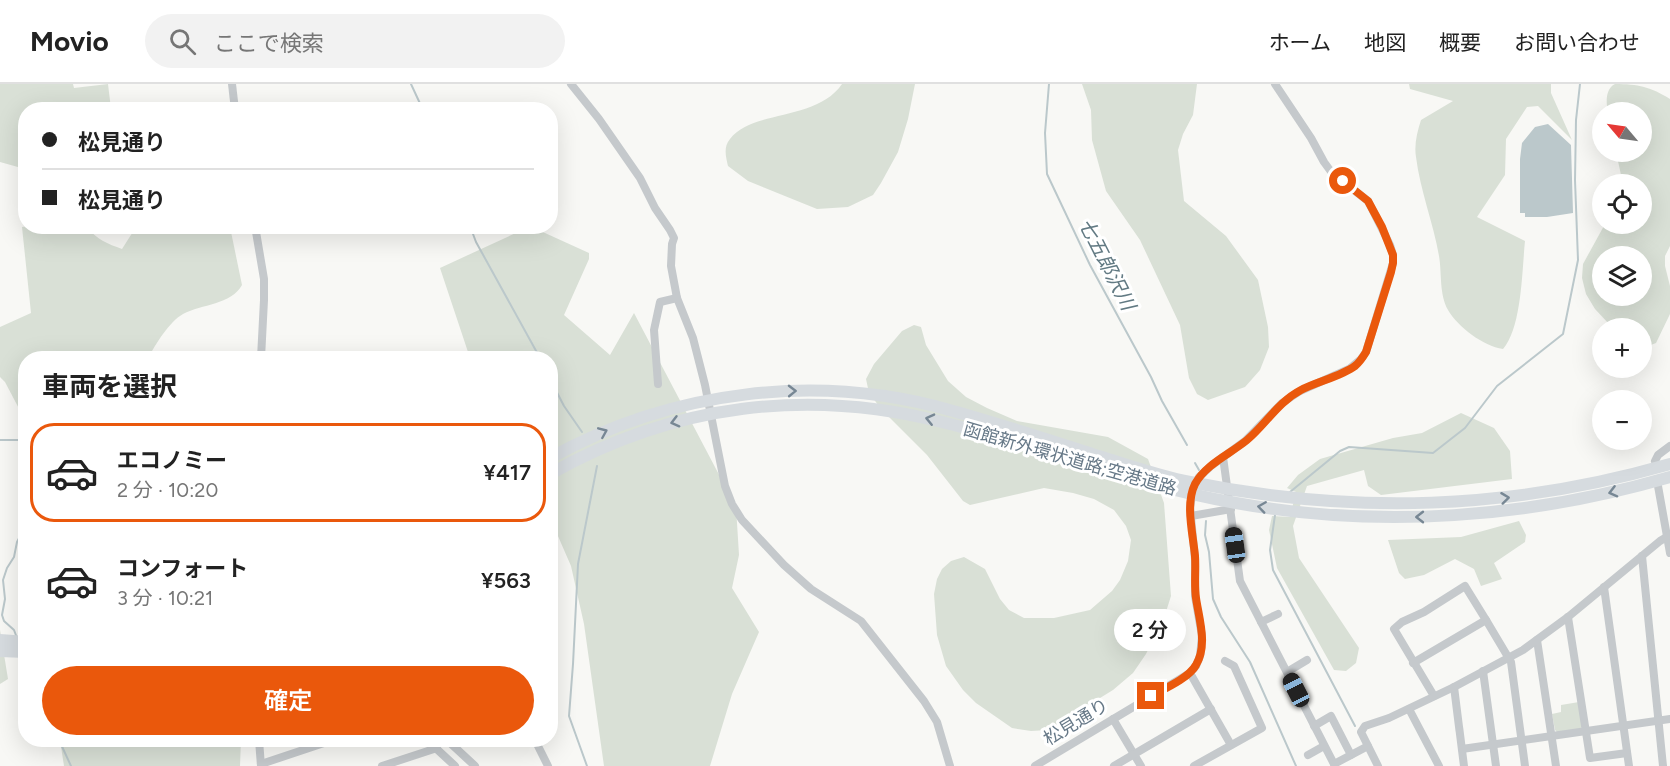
<!DOCTYPE html>
<html lang="ja">
<meta charset="utf-8">
<style>
:root{--surface:#fff;--page:#f2f2f2;--text:#222;--muted:#767676;--line:#e0e0e0;--accent:#ea580c}
body{margin:0;font-family:Figtree,"Noto Sans JP",sans-serif;background:var(--page);color:var(--text);height:100vh;display:flex;flex-direction:column;font-size:22px;white-space:nowrap}
*{box-sizing:border-box;margin:0}
p{font-size:20px;color:var(--muted)}
.icon{flex:none;width:33px;height:33px;fill:none;stroke:currentColor;stroke-width:2;stroke-linecap:round;stroke-linejoin:round}
.map{position:relative;flex:1;overflow:hidden}
.sheet{position:absolute;left:18px;top:267px;width:540px;height:396px;display:flex;flex-direction:column;background:var(--surface);border-radius:24px;box-shadow:0 6px 24px #0002}
.sheet>*{flex:none}
.hud{position:absolute;left:18px;top:18px;width:540px;height:132px;border-radius:24px;box-shadow:0 6px 24px #0002;display:grid;align-content:center;height:132px;padding:0 24px;background:var(--surface)}
.needle{width:39px;rotate:299deg}
.buttons{position:absolute;left:1592px;top:18px;display:grid;gap:12px}
.buttons a{display:grid;place-items:center;width:60px;height:60px;border-radius:50%;background:var(--surface);box-shadow:0 6px 24px #0002;font-size:30px}
.end{position:absolute;width:27px;height:27px;margin:-14px;border:8px solid #ea580c;background:#fff;box-shadow:0 0 0 3px #fff}
.from{border-radius:50%}
.bubble{position:absolute;height:42px;border-radius:21px;background:var(--surface);box-shadow:0 6px 24px #0002;font-size:20px;font-weight:600;line-height:42px;text-align:center}
.car{position:absolute;width:18px;height:36px;margin:-18px -9px;border-radius:8px;box-shadow:0 0 4px 2px #0007;background:linear-gradient(#222 24%,#8ab4d8 0 40%,#222 0 76%,#8ab4d8 0 86%,#222 0)}
.hud b{display:flex;align-items:center;gap:21px;height:57px;font-size:22px}
.hud b+b{border-top:2px solid var(--line)}
.hud i{width:15px;height:15px;background:var(--text)}
ul{padding:0;list-style:none}
li{display:flex;align-items:center;gap:18px;height:99px;margin:0 12px 9px;padding:0 12px;border:3px solid transparent;border-radius:24px}
li div{flex:1}
li b{display:block;font-size:22px}
li em{font-style:normal;font-weight:600}
li.current{border-color:var(--accent)}
li>.icon{width:54px;height:54px;stroke-width:1.5}
h2{padding:0 24px;font-size:27px;line-height:72px}
.button{display:flex;gap:12px;margin-top:auto;padding:12px 24px}
.button a{flex:1;height:69px;border-radius:36px;background:var(--accent);color:#fff;font-size:24px;font-weight:600;line-height:69px;text-align:center}
header{display:flex;align-items:center;gap:36px;box-sizing:border-box;height:84px;padding:0 30px;background:var(--surface);border-bottom:2px solid var(--line)}
header strong{font-size:28px}
nav{display:flex;gap:33px;margin-inline-start:auto;font-size:21px}
.search{width:420px;height:54px;background:var(--page);display:flex;align-items:center;gap:15px;box-sizing:border-box;padding:0 21px;border-radius:33px;color:var(--muted);font-size:22px}
.map>svg:first-child{display:block}
</style>
<header>
<strong>Movio</strong>
<div class="search"><svg class="icon" aria-label="search" viewBox="0 0 24 24"><circle cx="10" cy="10" r="6"/><path d="M15 15l6 6"/></svg>ここで検索</div>
<nav><a>ホーム</a><a>地図</a><a>概要</a><a>お問い合わせ</a></nav>
</header>
<div class="map">
<svg width="1670" height="682" viewBox="0 0 1670 682">
<rect width="100%" height="100%" fill="#f8f8f5"/>
<g fill="#d9e0d6" fill-rule="evenodd">
<path d="M0,0H73L74,4L108,0L111,25L26,26L25,85L0,78Z"/>
<path d="M842,0H915L908,35L898,68L881,99L873,111L848,123L817,125L748,97L728,82C726,73 723,63 730,55C751,26 817,37 842,0Z"/>
<path d="M1082,0H1197L1193,31L1183,50L1178,66L1184,117L1226,152L1258,196L1268,243L1269,263L1260,286L1245,303L1208,316L1197,310L1189,294L1180,241L1140,156L1106,107L1092,56L1091,26Z"/>
<path d="M1409,0H1551V9L1572,56L1538,22L1527,23L1506,55L1505,91L1477,133L1525,157C1522,186 1522,243 1503,265C1483,262 1458,243 1448,226C1439,210 1442,189 1439,172C1433,138 1420,106 1416,73C1414,61 1417,48 1421,36L1453,17L1410,5Z"/>
<path d="M1615,0C1638,0 1651,3 1670,15V162L1665,172V182L1670,202V230L1656,259L1648,262L1641,259V244H1616L1610,241L1595,225L1586,210L1582,194L1583,180L1605,140H1641V100H1623L1616,68H1641V28H1608C1606,19 1605,5 1615,0ZM1602,172H1641V212H1602Z"/>
<path d="M27,142L87,143C96,155 108,160 122,165L136,143H230L242,201C231,221 202,220 183,230C169,238 156,260 148,274H26L25,336L5,298L0,293V243L31,229L22,143Z"/>
<path d="M534,144L589,169V175L564,231L610,271L634,229L736,423L739,471L732,504L759,548L732,610L710,682H604L584,540L571,482L551,436L550,274H470L440,184L520,147Z"/>
<path d="M914,241L921,243L926,261L948,297L966,313L987,324L1017,337L1108,353L1148,375L1164,419L1171,512L1164,534L1146,570L1133,589L1113,606L1048,646L1031,647L1012,644L976,619L963,606L946,582L937,551L934,510L937,495L942,485L951,477L964,473L985,485L1000,515L1009,526L1024,534H1054L1090,526L1112,507L1120,496L1128,477L1131,456L1126,442L1114,426L1094,415L1073,409L1044,404L970,421L963,417L927,371L882,326L869,309L866,295L874,280L902,247Z"/>
<path d="M1461,329L1494,344L1510,367L1512,395L1381,411L1368,402L1364,386L1307,402L1293,442L1299,474L1359,564L1356,579L1346,587L1334,586L1277,484L1269,446L1272,432L1290,433L1296,408L1287,404L1298,391L1320,375L1393,354L1422,349Z"/>
<path d="M1519,437L1526,451L1525,458L1494,479L1502,495L1481,502L1474,485L1455,475L1424,491L1405,495L1399,489L1388,456L1461,453Z"/>
<path d="M0,546L8,595L0,600Z"/>
<path d="M1579,618L1582,642L1581,645L1557,648L1555,646L1552,630L1561,628V621Z"/>
<path d="M60,656H241L240,682H64Z"/>
</g>
<path fill="#bbc8cb" d="M1548,40L1571,61L1573,129L1547,133H1525V129H1520V75L1522,59L1535,43Z"/>
<g fill="none" stroke-linecap="round" stroke-linejoin="round">
<g stroke="#bbc8cb" stroke-width="2">
<path d="M411,0L423,26"/>
<path d="M1049,0L1045,49L1047,90L1090,181L1151,293L1162,317L1187,361"/>
<path d="M470,142L476,158L540,274"/>
<path d="M550,295L564,322L582,348"/>
<path d="M0,356H18L26,362"/>
<path d="M1195,379L1199,386"/>
<path d="M1290,408L1340,367L1349,363L1433,369L1465,344L1497,302L1563,250L1578,176L1575,96L1576,36L1580,0"/>
<path d="M1275,431L1270,466L1273,486L1355,642"/>
<path d="M1206,437L1205,451L1209,468L1213,515L1221,533L1250,578L1296,682"/>
<path d="M17,554L14,546L4,537L2,531L5,515L3,496L7,484L14,473L17,458L26,441"/>
<path d="M59,656L71,682"/>
<path d="M587,682L569,632L573,580L578,480L597,382"/>
</g>
<g stroke="#c5c9cc" stroke-width="8">
<path d="M232,0L235,26"/>
<path d="M571,0L599,35L640,94L655,124L670,146L674,154L672,160L671,182L677,214L693,254L705,301L725,402L732,420L742,436L784,481L811,505L861,537L924,617L937,638L950,682"/>
<path d="M255,142L264,195V216L261,274"/>
<path d="M658,300L654,246L660,218L677,214"/>
<path d="M1223,373L1240,497L1335,682"/>
<path d="M1655,377L1658,371L1670,362"/>
<path d="M1658,402L1670,469"/>
<path d="M1191,432L1231,425"/>
<path d="M1642,472L1663,682"/>
<path d="M1604,503L1629,682"/>
<path d="M1568,533L1590,674L1627,669"/>
<path d="M1261,538L1278,530"/>
<path d="M1537,556L1556,682"/>
<path d="M1413,579L1486,536L1511,578L1525,682"/>
<path d="M1483,587L1496,682"/>
<path d="M1287,588L1307,576"/>
<path d="M1190,589L1231,661"/>
<path d="M1454,603L1464,682"/>
<path d="M1434,612L1394,545L1402,538L1424,528L1465,502L1486,536"/>
<path d="M1409,625L1439,682"/>
<path d="M1113,635L1141,682"/>
<path d="M1314,642L1331,632L1351,671"/>
<path d="M259,656L261,682"/>
<path d="M427,656L455,682"/>
<path d="M447,656L475,682"/>
<path d="M535,656L548,682"/>
<path d="M1462,665L1670,635"/>
<path d="M1308,671L1324,662"/>
<path d="M261,680L333,656"/>
<path d="M1334,680L1368,662"/>
<path d="M382,682L437,664"/>
<path d="M1035,682L1190,589L1196,582L1200,572L1202,552L1195,512V475L1190,423L1194,402L1199,393L1211,382L1245,357L1282,319L1300,307L1349,285L1361,275L1366,268L1393,179V171L1390,161L1368,117L1332,89L1324,78L1311,54L1275,0"/>
<path d="M1114,682L1211,625"/>
<path d="M1194,682L1262,644L1234,582L1225,577"/>
<path d="M1378,682L1361,648L1365,642L1389,634L1454,603L1523,566L1568,533L1660,457L1670,451"/>
</g>
<g stroke="#d6dbdf" stroke-width="12">
<path d="M550,374C672,306 818,288 953,327C1003,341 1052,357 1102,373C1131,382 1160,392 1190,398C1354,431 1510,426 1670,380"/>
<path d="M550,390C674,320 809,303 946,339C1044,364 1137,402 1236,419C1380,445 1529,434 1670,393"/>
<path d="M0,556L26,558"/>
<path d="M0,567L26,568"/>
</g>
</g>
<defs><path id="oneway-chevron" d="M-2-3.5L2.5 0L-2 3.5" fill="none" stroke-width="1.6" stroke-linecap="round" stroke-linejoin="round" transform="scale(1.5)"/></defs>
<g stroke="#778794">
<use href="#oneway-chevron" transform="translate(792 307) rotate(-1)"/>
<use href="#oneway-chevron" transform="translate(930 335) rotate(-167)"/>
<use href="#oneway-chevron" transform="translate(675 338) rotate(165)"/>
<use href="#oneway-chevron" transform="translate(603 348) rotate(-23)"/>
<use href="#oneway-chevron" transform="translate(1613 408) rotate(166)"/>
<use href="#oneway-chevron" transform="translate(1505 414) rotate(-7)"/>
<use href="#oneway-chevron" transform="translate(1262 423) rotate(-172)"/>
<use href="#oneway-chevron" transform="translate(1420 433) rotate(180)"/>
</g>
<g fill="none" stroke-linecap="round" stroke-linejoin="round">
<path stroke="#ea580c" stroke-width="8" d="M1151,612C1164,605 1189,594 1196,581C1208,561 1199,535 1196,514C1194,500 1196,486 1195,472C1193,450 1185,420 1195,400C1206,380 1230,370 1247,356C1266,340 1278,318 1301,306C1316,298 1342,292 1355,282C1360,278 1363,273 1366,268L1391,188L1393,179V171L1382,143L1368,117L1343,97"/>
</g>
<g text-anchor="middle" stroke-width="6" stroke-linejoin="round" paint-order="stroke">
<g font-size="18" fill="#667887" stroke="#fff">
<text transform="translate(1070 375) rotate(16)" y="6">函館新外環状道路;空港道路</text>
<text transform="translate(1076 638) rotate(-31)" y="6">松見通り</text>
</g>
<g font-size="20" font-style="italic" fill="#627a83" stroke="#fff">
<text transform="translate(1107 180) rotate(63)" y="7">七五郎沢川</text>
</g>
</g>
</svg>
<div class="buttons">
<a><svg class="needle" viewBox="-14 -14 28 28"><path d="M0-13l5 13h-10z" fill="#e53935"/><path d="M0 13l5-13h-10z" fill="#767676"/></svg></a>
<a><svg class="icon" aria-label="locate" viewBox="0 0 24 24"><circle cx="12" cy="12" r="6"/><path d="M12 2v4M12 18v4M2 12h4M18 12h4"/></svg></a>
<a><svg class="icon" aria-label="layers" viewBox="0 0 24 24"><path d="M12 4l9 5-9 5-9-5zM3 14l9 5 9-5"/></svg></a>
<a>+</a>
<a>−</a>
</div>
<i class="end from" style="left:1343px;top:97px"></i>
<i class="end" style="left:1151px;top:612px"></i>
<div class="bubble" style="left:1114px;top:525px;width:72px">2 分</div>
<i class="car" style="left:1235px;top:461px;rotate:352deg"></i>
<i class="car" style="left:1296px;top:606px;rotate:333deg"></i>
<div class="hud">
<b><i class="from"></i>松見通り</b>
<b><i></i>松見通り</b>
</div>
<section class="sheet">
<h2>車両を選択</h2>
<ul>
<li class="current"><svg class="icon" aria-label="car" viewBox="0 0 24 24"><path d="M5 17H2v-5l4-1 3-4h7l3 4 3 1v5h-3M9 17h6M6 11h13"/><circle cx="7" cy="17" r="2"/><circle cx="17" cy="17" r="2"/></svg><div><b>エコノミー</b><p>2 分 · 10:20</p></div><em>¥417</em></li>
<li><svg class="icon" aria-label="car" viewBox="0 0 24 24"><path d="M5 17H2v-5l4-1 3-4h7l3 4 3 1v5h-3M9 17h6M6 11h13"/><circle cx="7" cy="17" r="2"/><circle cx="17" cy="17" r="2"/></svg><div><b>コンフォート</b><p>3 分 · 10:21</p></div><em>¥563</em></li>
</ul>
<div class="button"><a>確定</a></div>
</section>
</div>
